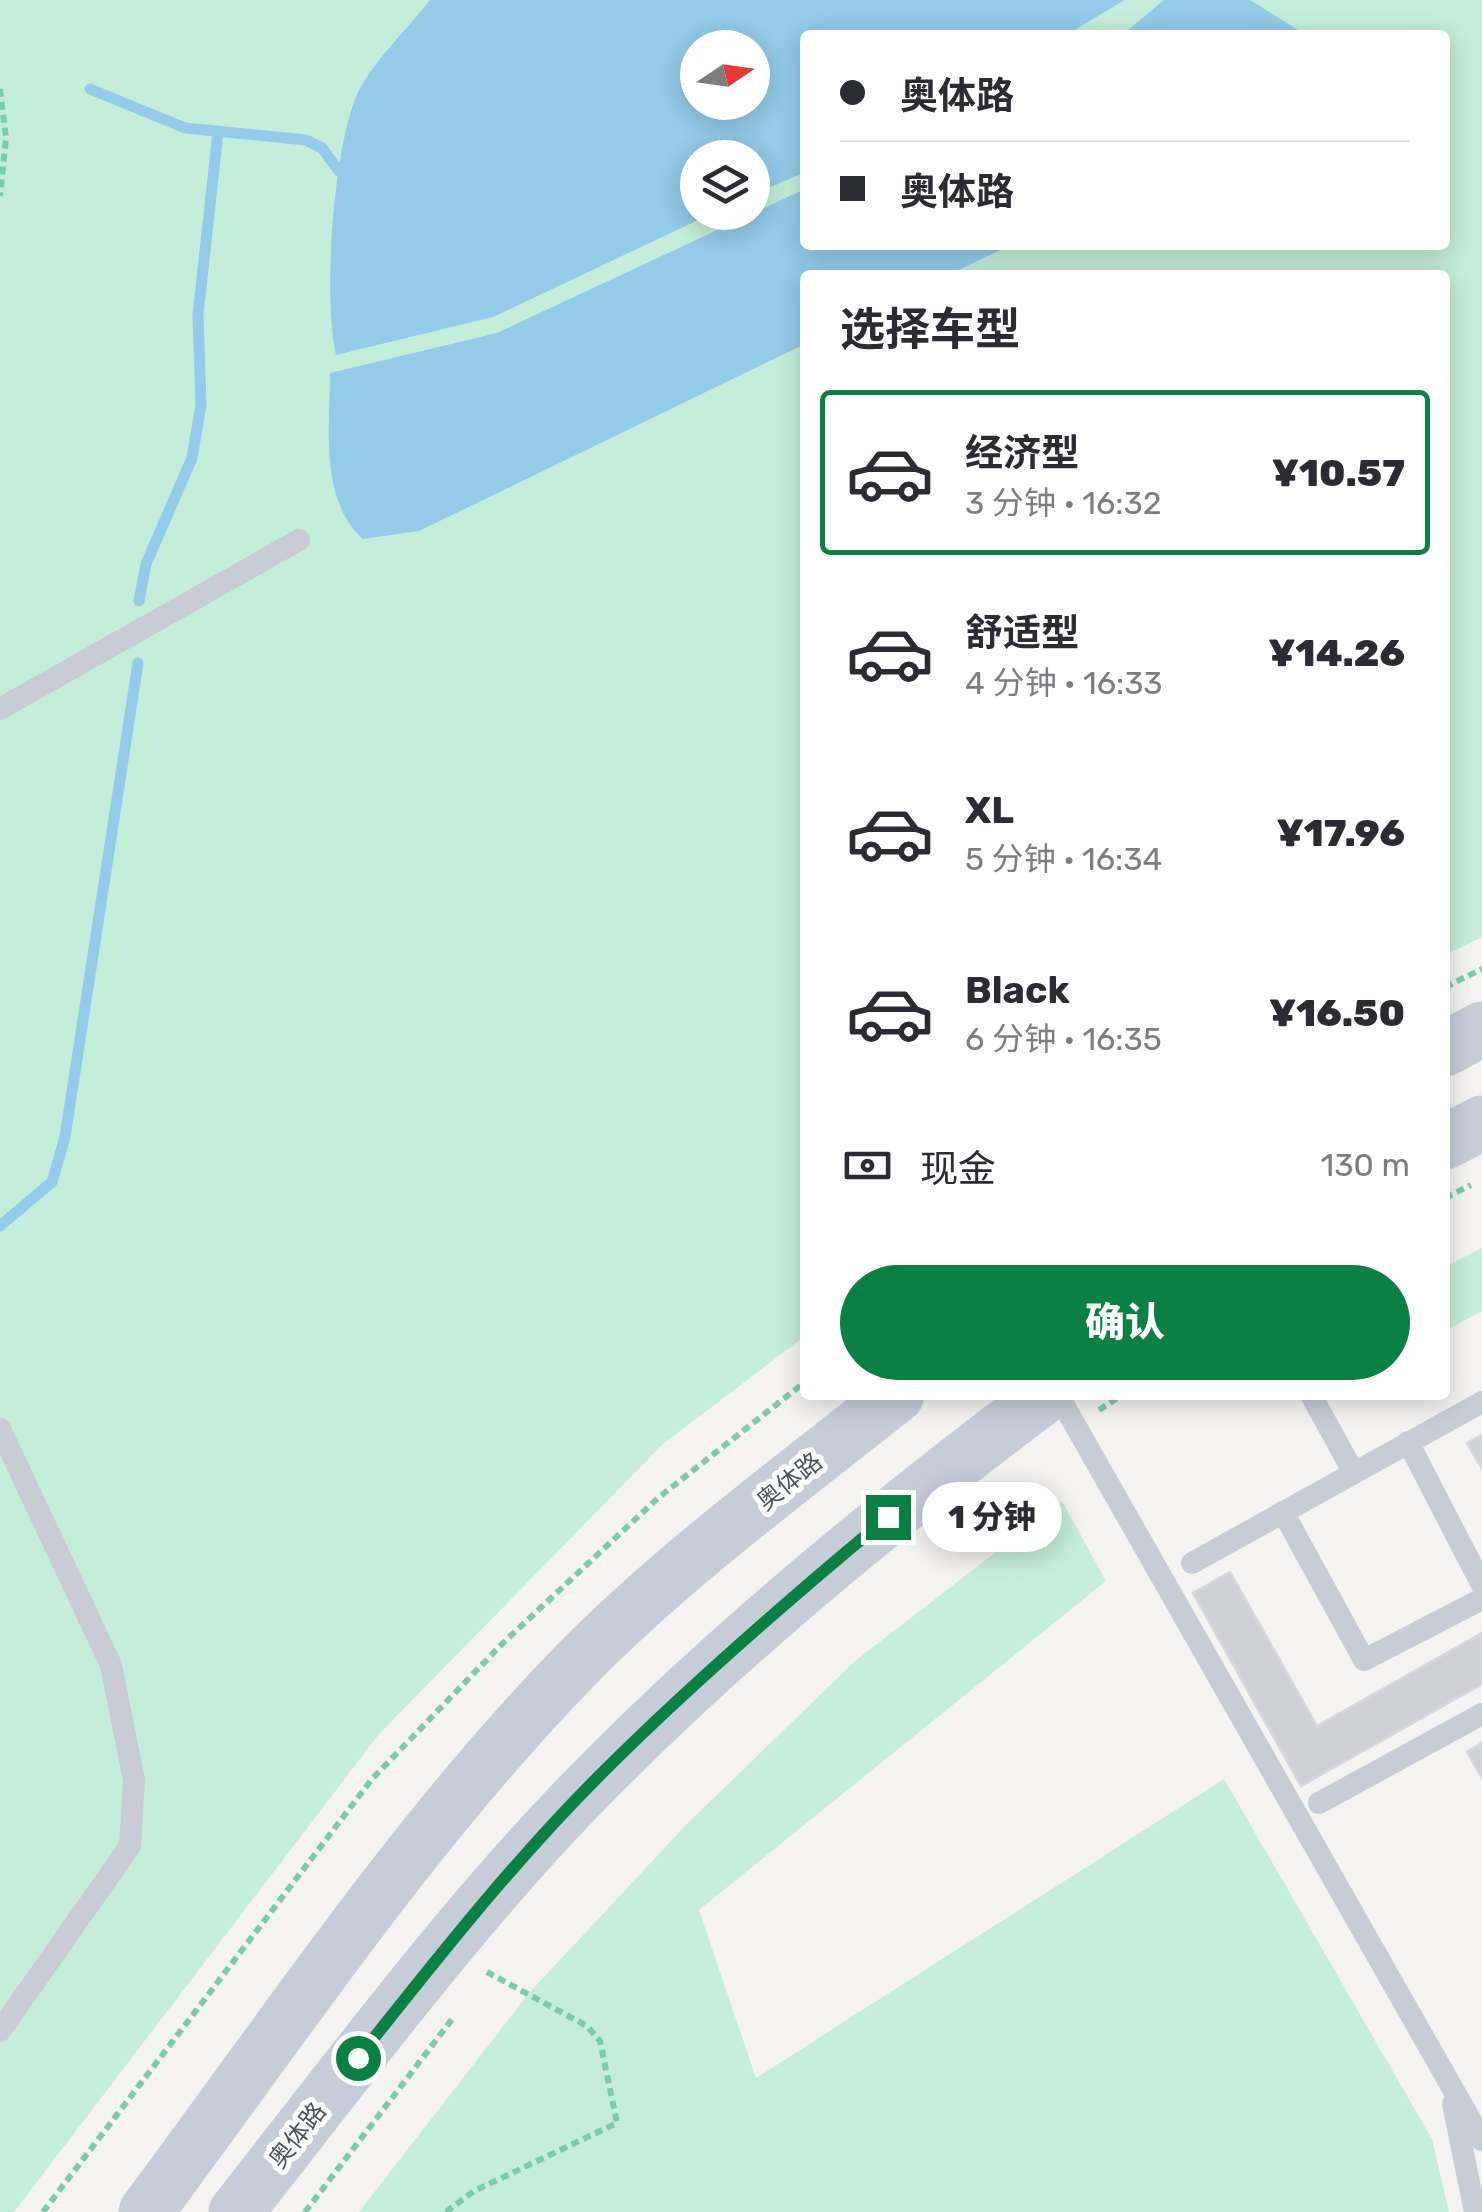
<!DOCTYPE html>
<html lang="zh">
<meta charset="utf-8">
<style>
:root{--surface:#fff;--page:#f7f7f7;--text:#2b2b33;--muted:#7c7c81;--line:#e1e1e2;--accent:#0b8043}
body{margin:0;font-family:Rubik,"Noto Sans SC",sans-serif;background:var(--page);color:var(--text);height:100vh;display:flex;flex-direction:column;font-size:38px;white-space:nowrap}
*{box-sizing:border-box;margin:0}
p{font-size:32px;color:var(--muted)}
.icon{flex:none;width:55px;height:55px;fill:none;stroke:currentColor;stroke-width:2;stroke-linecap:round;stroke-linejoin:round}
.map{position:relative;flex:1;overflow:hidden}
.drawer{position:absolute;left:800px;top:270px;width:650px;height:1130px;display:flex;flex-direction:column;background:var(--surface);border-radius:10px;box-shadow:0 5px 25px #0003}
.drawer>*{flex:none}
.hud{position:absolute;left:800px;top:30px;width:650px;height:220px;border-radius:10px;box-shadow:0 5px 25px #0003;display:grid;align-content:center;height:220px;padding:0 40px;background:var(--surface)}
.needle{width:65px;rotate:77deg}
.fabs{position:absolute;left:680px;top:30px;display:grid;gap:20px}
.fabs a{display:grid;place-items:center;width:90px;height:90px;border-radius:50%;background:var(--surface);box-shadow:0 5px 25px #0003;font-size:50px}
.end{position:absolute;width:45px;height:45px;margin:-22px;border:12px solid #0b8043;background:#fff;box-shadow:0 0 0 5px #fff}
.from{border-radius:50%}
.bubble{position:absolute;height:70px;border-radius:35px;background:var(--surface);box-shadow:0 5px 25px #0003;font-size:32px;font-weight:800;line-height:70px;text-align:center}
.hud b{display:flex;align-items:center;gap:35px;height:95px;font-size:38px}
.hud b+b{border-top:2px solid var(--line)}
.hud i{width:25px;height:25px;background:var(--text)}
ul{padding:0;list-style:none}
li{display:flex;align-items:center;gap:30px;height:165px;margin:0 20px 15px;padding:0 20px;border:5px solid transparent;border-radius:10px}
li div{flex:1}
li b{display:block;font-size:38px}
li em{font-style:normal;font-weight:800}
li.active{border-color:var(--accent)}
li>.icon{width:90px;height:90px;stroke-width:1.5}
h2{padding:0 40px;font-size:45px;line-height:120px}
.pay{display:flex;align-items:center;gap:25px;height:110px;padding:0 40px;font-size:38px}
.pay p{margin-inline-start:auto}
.primary-button{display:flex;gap:20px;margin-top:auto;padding:20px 40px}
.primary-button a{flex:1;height:115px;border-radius:60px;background:var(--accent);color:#fff;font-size:40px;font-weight:800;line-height:115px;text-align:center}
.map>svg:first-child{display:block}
</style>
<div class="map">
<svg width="1482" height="2212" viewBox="0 0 1482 2212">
<rect width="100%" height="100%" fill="#f4f3f2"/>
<g fill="#c4eeda" fill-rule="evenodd">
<path d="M0,0H1482V937L1445,955V275H805V1336L663,1444L379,1734L14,2212H0ZM805,35H1445V245H805ZM698,48H752V102H698ZM698,158H752V212H698Z"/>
<path d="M1482,1248V1311L1445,1331V1267Z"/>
<path d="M1062,1501L1106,1581L699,1910L756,2078L1224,1779L1432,2139L1449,2212H359L529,1993L686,1825L855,1661Z"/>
</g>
<g fill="#94cbe9" fill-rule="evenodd">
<path d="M430,0H1125L1066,35H805V172L753,195L752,158H698V212L713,213L493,317L336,355C323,297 333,153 356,97C368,67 409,27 430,0ZM698,48H752V102H698Z"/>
<path d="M1164,0H1250L1306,35H1122Z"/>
<path d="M805,189V245H1011L948,275H805V344L419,531L363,539C319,500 330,427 330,373L497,333Z"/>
</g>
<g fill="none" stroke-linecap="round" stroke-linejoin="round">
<g stroke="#94cbe9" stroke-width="11">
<path d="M90,89L185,128L306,140L322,148L339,171"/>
<path d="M139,601L146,564L192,458L201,405L198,315L218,132"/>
<path d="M0,1226L52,1182L65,1137L138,663"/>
</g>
</g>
<g fill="#cfd1d6" stroke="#d7d8dd" stroke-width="2.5">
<path d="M1482,1435V1469L1467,1443Z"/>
<path d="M1230,1572L1317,1726L1482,1633V1684L1301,1786L1193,1593Z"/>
<path d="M1482,1743V1778L1467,1752Z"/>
</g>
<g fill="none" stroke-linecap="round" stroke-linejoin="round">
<g stroke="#7dcbaf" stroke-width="6" stroke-dasharray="8 5" stroke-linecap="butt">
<path d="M0,89L6,138L0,196"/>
<path d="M1445,987L1482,969"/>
<path d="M1445,1198L1471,1185"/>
<path d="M1099,1410L1122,1395"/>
<path d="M43,2212L372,1779L503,1643L658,1498L805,1382"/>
<path d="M305,2212L453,2018"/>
<path d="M446,2212L474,2191L617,2123L600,2041L587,2026L487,1972"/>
</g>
<g stroke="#c7ccd6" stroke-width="22">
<path d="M0,709L299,540"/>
<path d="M1058,1395L1482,2140"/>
<path d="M1311,1395L1354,1473"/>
<path d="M0,1429L111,1665L134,1780L130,1846L0,2031"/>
<path d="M1408,1442L1482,1585"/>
<path d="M1283,1512L1364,1660L1482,1599"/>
<path d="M1192,1563L1482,1402"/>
<path d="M1319,1803L1482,1714"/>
<path d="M1453,2104L1475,2212"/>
</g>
<g stroke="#c6cdd9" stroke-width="55">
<path d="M1445,1049L1482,1029"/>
<path d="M1445,1142L1482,1123"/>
<path d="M146,2212C283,2028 412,1834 572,1669C668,1570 789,1481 897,1395"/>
<path d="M236,2212C353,2064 465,1911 598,1777C737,1637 889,1513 1046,1395"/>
</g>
</g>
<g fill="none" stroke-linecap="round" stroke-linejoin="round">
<path stroke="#0b8043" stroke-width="12" d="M358,2058C435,1961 512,1863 600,1775C691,1684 788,1600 888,1517"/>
</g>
<g text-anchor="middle" stroke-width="10" stroke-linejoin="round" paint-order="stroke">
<g font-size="25" fill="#4b535f" stroke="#fff">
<text transform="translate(789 1481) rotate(-39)" y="9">奥体路</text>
<text transform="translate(297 2135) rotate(-52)" y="9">奥体路</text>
</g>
</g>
</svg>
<div class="fabs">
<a><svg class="needle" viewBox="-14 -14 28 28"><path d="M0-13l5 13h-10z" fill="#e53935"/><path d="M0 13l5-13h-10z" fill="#7c7c81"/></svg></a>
<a><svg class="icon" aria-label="layers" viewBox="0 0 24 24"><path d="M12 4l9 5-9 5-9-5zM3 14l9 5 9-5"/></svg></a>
</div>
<i class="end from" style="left:358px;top:2058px"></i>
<i class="end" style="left:888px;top:1517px"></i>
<div class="bubble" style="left:922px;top:1482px;width:140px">1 分钟</div>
<div class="hud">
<b><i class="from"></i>奥体路</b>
<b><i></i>奥体路</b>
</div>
<section class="drawer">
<h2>选择车型</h2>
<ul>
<li class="active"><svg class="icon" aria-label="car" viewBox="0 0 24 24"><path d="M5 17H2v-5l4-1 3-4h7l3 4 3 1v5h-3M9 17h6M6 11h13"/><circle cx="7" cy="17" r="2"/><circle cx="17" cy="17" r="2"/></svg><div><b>经济型</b><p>3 分钟 · 16:32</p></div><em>¥10.57</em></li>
<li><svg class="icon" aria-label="car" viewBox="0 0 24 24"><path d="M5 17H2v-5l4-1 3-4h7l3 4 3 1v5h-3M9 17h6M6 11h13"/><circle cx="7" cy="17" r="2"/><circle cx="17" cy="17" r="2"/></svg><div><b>舒适型</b><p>4 分钟 · 16:33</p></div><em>¥14.26</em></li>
<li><svg class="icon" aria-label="car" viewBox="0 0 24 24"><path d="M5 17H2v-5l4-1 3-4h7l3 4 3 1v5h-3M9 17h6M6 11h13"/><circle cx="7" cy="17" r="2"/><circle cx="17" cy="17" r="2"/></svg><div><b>XL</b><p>5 分钟 · 16:34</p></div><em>¥17.96</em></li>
<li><svg class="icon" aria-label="car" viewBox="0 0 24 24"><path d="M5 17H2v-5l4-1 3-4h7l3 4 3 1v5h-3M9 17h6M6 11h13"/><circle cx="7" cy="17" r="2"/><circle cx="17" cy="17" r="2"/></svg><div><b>Black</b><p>6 分钟 · 16:35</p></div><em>¥16.50</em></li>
</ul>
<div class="pay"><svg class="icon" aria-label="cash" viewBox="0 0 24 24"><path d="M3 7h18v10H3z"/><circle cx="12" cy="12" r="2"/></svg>现金<p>130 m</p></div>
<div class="primary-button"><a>确认</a></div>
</section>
</div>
